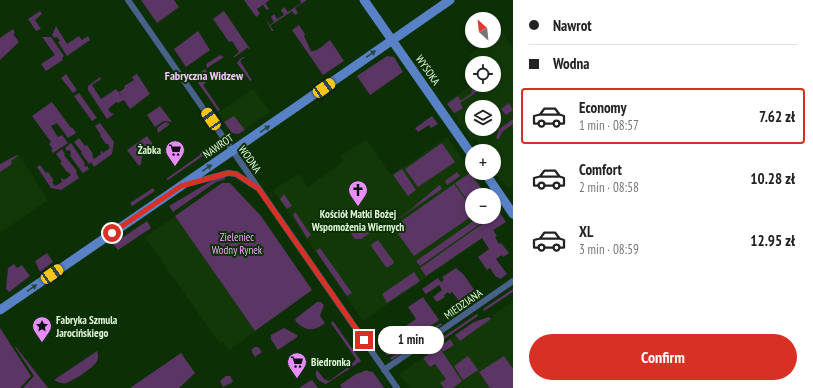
<!DOCTYPE html>
<meta charset="utf-8">
<style>
:root{--surface:#fff;--page:#f2f2f2;--text:#222;--muted:#767676;--line:#e0e0e0;--accent:#d93025}
body{margin:0;font-family:"PT Sans Narrow",sans-serif;background:var(--page);color:var(--text);height:100vh;display:flex;flex-direction:column;font-size:15px;white-space:nowrap}
*{box-sizing:border-box;margin:0}
p{font-size:13px;color:var(--muted)}
.icon{flex:none;width:22px;height:22px;fill:none;stroke:currentColor;stroke-width:2;stroke-linecap:round;stroke-linejoin:round}
.map{position:relative;flex:1;overflow:hidden}
.panel{display:flex;flex-direction:column;background:var(--surface);width:300px}
.panel>*{flex:none}
.hud{display:grid;align-content:center;height:88px;padding:0 16px;background:var(--surface)}
.needle{width:26px;rotate:333deg}
.buttons{position:absolute;left:465px;top:12px;display:grid;gap:8px}
.buttons a{display:grid;place-items:center;width:36px;height:36px;border-radius:50%;background:var(--surface);box-shadow:0 2px 6px #0003;font-size:20px}
.end{position:absolute;width:18px;height:18px;margin:-9px;border:5px solid #d93025;background:#fff;box-shadow:0 0 0 2px #fff}
.from{border-radius:50%}
.bubble{position:absolute;height:28px;border-radius:14px;background:var(--surface);box-shadow:0 2px 6px #0003;font-size:13px;font-weight:700;line-height:28px;text-align:center}
.car{position:absolute;width:12px;height:24px;margin:-12px -6px;border-radius:5px;box-shadow:0 0 3px 1px #0007;background:linear-gradient(#f5c518 24%,#345 0 40%,#f5c518 0 76%,#345 0 86%,#f5c518 0)}
.hud b{display:flex;align-items:center;gap:14px;height:38px;font-size:15px}
.hud b+b{border-top:1px solid var(--line)}
.hud i{width:10px;height:10px;background:var(--text)}
ul{padding:0;list-style:none}
li{display:flex;align-items:center;gap:12px;height:56px;margin:0 8px 6px;padding:0 8px;border:2px solid transparent;border-radius:4px}
li div{flex:1}
li b{display:block;font-size:15px}
li em{font-style:normal;font-weight:700}
li.on{border-color:var(--accent)}
li>.icon{width:36px;height:36px;stroke-width:1.5}
.cta{display:flex;gap:8px;margin-top:auto;padding:8px 16px}
.cta a{flex:1;height:46px;border-radius:24px;background:var(--accent);color:#fff;font-size:16px;font-weight:700;line-height:46px;text-align:center}
main{display:flex;flex:1;min-height:0}
.map>svg:first-child{display:block}
</style>
<main>
<div class="map">
<svg width="513" height="388" viewBox="0 0 513 388">
<rect width="100%" height="100%" fill="#0d2f05"/>
<g fill="#123808" fill-rule="evenodd">
<path d="M502,32L513,48V185L508,188L502,180L500,181L494,171V151H483L475,139L472,140L446,103L472,85H494V63H475L469,55L489,41H494V38ZM472,107H494V129H472Z"/>
<path d="M253,89L270,112L238,134L232,133L218,113Z"/>
<path d="M447,137L487,195H472V217H494V205L506,222L363,321L273,190L299,174L308,187L344,161L341,156L366,139L391,175Z"/>
<path d="M19,155L48,200L0,233V168Z"/>
<path d="M175,216L255,331L229,350L223,342L220,344L145,237Z"/>
<path d="M513,301V388H409L399,374L439,347L444,353L455,345L450,339L455,336L460,341L494,317L493,315Z"/>
</g>
<g fill="#5b3564">
<path d="M141,0H174L179,7L157,23Z"/>
<path d="M244,0H270L265,3L269,9L267,10L263,5L257,9L260,14L256,17Z"/>
<path d="M300,0H307L295,8L298,13L295,15L292,11L270,26L274,31H272L266,20L270,25L274,22L271,17L274,14L277,19L284,15L281,10L284,7L288,12L301,3Z"/>
<path d="M40,11L42,14L35,20L41,29L36,31L28,19Z"/>
<path d="M224,11L250,49L247,48L235,57H233L239,52L232,41L229,42L213,19Z"/>
<path d="M299,25L305,34L304,36L311,51C318,52 324,44 330,40L344,61L323,75L292,30Z"/>
<path d="M56,26L67,44L79,36L82,40L88,36L90,40L67,56L58,42L60,41L57,37L54,38L52,35Z"/>
<path d="M13,29L15,33L13,34L19,42L0,60V38Z"/>
<path d="M198,31L210,50L186,67L174,49Z"/>
<path d="M42,37H51L64,56L62,58L63,60L46,71L41,64L55,55Z"/>
<path d="M220,55L224,57L207,68L206,64Z"/>
<path d="M387,56L394,57L403,72L370,95L357,76Z"/>
<path d="M243,57H245L240,61L252,80L250,81L237,63L238,61Z"/>
<path d="M205,69L211,78L203,85L220,110L218,111L194,77Z"/>
<path d="M66,74L77,90L73,93L61,78Z"/>
<path d="M137,74L150,94L130,109L124,100L118,103L116,102L108,109L112,114L113,113L114,114L107,119L88,90V86L100,77L101,79L92,85L101,99L116,89L123,98L119,92L125,88L124,86L134,80L132,77Z"/>
<path d="M476,87L478,91L460,103L463,108L454,113L447,104L458,96L461,101L472,93L471,91Z"/>
<path d="M79,93L97,118L92,121L74,96Z"/>
<path d="M52,102L71,128L72,127L76,133L68,138L57,123L51,126L58,137L62,135L68,143L53,153L51,150L53,149L49,144L51,142L32,116Z"/>
<path d="M509,103L513,110L506,115L501,109Z"/>
<path d="M160,106L172,122L164,121L155,127L147,115Z"/>
<path d="M234,116L245,130L238,134L232,133L224,122Z"/>
<path d="M432,116L438,124L431,128L429,125L418,132L415,128Z"/>
<path d="M513,119V124L502,132L499,139L496,138L499,129Z"/>
<path d="M165,122L170,124L158,133L157,128Z"/>
<path d="M100,123L114,142L112,154L94,167L91,162L89,164L81,153L82,152L74,142L79,138L85,146L87,145L93,154L92,155L94,159L101,154L100,152L102,151L103,153L110,148L108,144H106L100,136L101,135L95,126Z"/>
<path d="M147,136L155,147L142,157L141,164L139,166L127,150Z"/>
<path d="M71,143L84,162L85,167L87,166L89,169L83,173L70,156L71,152L69,150L67,151L65,148Z"/>
<path d="M442,143L455,162L418,187L405,169Z"/>
<path d="M210,145L211,149L210,151L168,180L166,179L200,155V153C205,152 209,150 210,145Z"/>
<path d="M62,149L65,154L64,155L77,171L76,173L79,178L61,190L51,188L37,167L40,165L46,173L48,172L54,181L52,182L55,186L62,182L61,179L62,178L64,180L71,175L68,172H67L60,163L62,162L56,154Z"/>
<path d="M19,155L11,161L12,164L0,172V164L15,156Z"/>
<path d="M402,169L416,190L408,196L393,175Z"/>
<path d="M457,172L460,176L447,185L445,182L446,180Z"/>
<path d="M470,173L486,195H472V207L455,183Z"/>
<path d="M225,175V179L216,182L173,212L169,206L216,178Z"/>
<path d="M222,183H230L261,216L312,290L255,331L175,216Z"/>
<path d="M454,184L472,208V216L414,256L393,227Z"/>
<path d="M440,185L442,189L391,224L410,210L438,186Z"/>
<path d="M153,188L155,191L132,206L130,203Z"/>
<path d="M284,194L292,206L287,209L280,199Z"/>
<path d="M295,212L311,235L307,238L293,215Z"/>
<path d="M499,212L506,222L493,230L497,236L495,237L499,244L501,243L509,253L503,257L502,255L496,259L507,274L500,279L498,277H496L490,268L487,270L478,257L489,249L482,238L426,276L420,268Z"/>
<path d="M479,217H490L420,266L416,261Z"/>
<path d="M147,221L151,228L118,250L113,244Z"/>
<path d="M368,222L371,226L373,224L376,229L361,239H355L351,234Z"/>
<path d="M378,240L394,262L393,264L388,267H386L371,246L372,244Z"/>
<path d="M320,248L352,293L347,296L316,251Z"/>
<path d="M47,253L53,262L40,272L35,261Z"/>
<path d="M14,264L17,268L22,265L30,276L9,292L6,289L8,268Z"/>
<path d="M456,268L464,275L477,294L462,305L452,292L449,294L448,292L444,295L445,297L437,302L433,297L442,290L439,285L426,294L422,289L438,278L441,282L444,280L442,277Z"/>
<path d="M414,272L420,281L387,303L382,294Z"/>
<path d="M513,289V292L484,311L483,309Z"/>
<path d="M481,295L482,297L448,320L447,318Z"/>
<path d="M423,297L439,320L390,355H387L379,344L416,319L408,307Z"/>
<path d="M317,302H321L324,305L320,316L325,323C313,332 307,331 296,322L295,319Z"/>
<path d="M477,314L478,316L422,354L421,352Z"/>
<path d="M489,317L491,319L460,341L455,335L474,322Z"/>
<path d="M333,321L361,361L326,384C319,381 315,379 316,371L317,370L324,379L329,381L351,365L356,359L331,323Z"/>
<path d="M441,323L442,325L392,360L390,358Z"/>
<path d="M0,328L31,376L20,388H0Z"/>
<path d="M284,328L297,335V337L278,350L271,339V335L282,329Z"/>
<path d="M450,339L454,345L443,352L440,347Z"/>
<path d="M15,347H16L48,388H23L34,376Z"/>
<path d="M255,347H258L262,352L255,357L252,352V349Z"/>
<path d="M439,347L462,381L453,388H444L440,383L446,379L435,364L430,367L423,358Z"/>
<path d="M97,351C98,355 99,357 97,361C95,367 73,381 66,383C61,384 58,382 54,380Z"/>
<path d="M181,353L195,373L179,388H130Z"/>
<path d="M468,356L478,370L463,380L454,366Z"/>
<path d="M504,356L513,369V388H490L479,372Z"/>
<path d="M367,370L368,371L373,372L384,388H342L340,385L356,374Z"/>
<path d="M226,376H230L233,381L231,383L223,387L220,381Z"/>
<path d="M312,380L318,388H299L310,381Z"/>
</g>
<g fill="none" stroke-linecap="round" stroke-linejoin="round">
<g stroke="#48628c" stroke-width="6">
<path d="M128,0L397,388"/>
<path d="M187,184L228,173L236,174L256,187"/>
<path d="M384,370L513,281"/>
</g>
<g stroke="#5982c6" stroke-width="9">
<path d="M364,0L472,155"/>
<path d="M485,173L513,214"/>
<path d="M0,310L296,107L450,0"/>
</g>
</g>
<defs><path id="oneway-solid" d="M-6-.8H1V-3.2L6.5 0L1 3.2V.8H-6Z"/></defs>
<g fill="#24483f">
<use href="#oneway-solid" transform="translate(371 54) rotate(-35)"/>
<use href="#oneway-solid" transform="translate(265 129) rotate(-34)"/>
<use href="#oneway-solid" transform="translate(207 168) rotate(-34)"/>
<use href="#oneway-solid" transform="translate(32 288) rotate(-35)"/>
</g>
<g fill="none" stroke-linecap="round" stroke-linejoin="round">
<path stroke="#d93025" stroke-width="5" d="M112,233L181,186L228,173L236,174L258,188L364,340"/>
</g>
<defs>
<symbol id="supermarket-pin" viewBox="-11 -11 22 30"><path d="M0 17L-7.5 6A9.5 9.5 0 1 1 7.5 6Z" fill="#e98dfe" stroke="#0d2f05"/><path d="M-6-5.5h2.5l.6 2H6L4.5 2H-2.5L-4.4-4H-6ZM-1.5 3.2a1.3 1.3 0 1 0 .1 0ZM3 3.2a1.3 1.3 0 1 0 .1 0Z" fill="#111"/></symbol>
<symbol id="church-pin" viewBox="-11 -11 22 30"><path d="M0 17L-7.5 6A9.5 9.5 0 1 1 7.5 6Z" fill="#e98dfe" stroke="#0d2f05"/><path d="M-1.2-6h2.4v3.5h3.3v2.4h-3.3V6h-2.4V-.1h-3.3v-2.4h3.3Z" fill="#111"/></symbol>
<symbol id="sight-pin" viewBox="-11 -11 22 30"><path d="M0 17L-7.5 6A9.5 9.5 0 1 1 7.5 6Z" fill="#e98dfe" stroke="#0d2f05"/><path d="M0-6L1.8-2.2L6-1.7L2.9 1.2L3.7 5.4L0 3.3L-3.7 5.4L-2.9 1.2L-6-1.7L-1.8-2.2Z" fill="#111"/></symbol>
</defs>
<g fill-rule="evenodd">
<use href="#supermarket-pin" x="164" y="139" width="22" height="30"/>
<use href="#church-pin" x="347" y="179" width="22" height="30"/>
<use href="#sight-pin" x="31" y="315" width="22" height="30"/>
<use href="#supermarket-pin" x="286" y="351" width="22" height="30"/>
</g>
<g text-anchor="middle" stroke-width="4" stroke-linejoin="round" paint-order="stroke">
<g font-size="11" fill="#dff8d9" stroke="#0d2f05">
<text transform="translate(428 70) rotate(55)" y="4">WYSOKA</text>
<text transform="translate(218 146) rotate(-34)" y="4">NAWROT</text>
<text transform="translate(250 159) rotate(55)" y="4">WODNA</text>
<text transform="translate(463 304) rotate(-35)" y="4">MIEDZIANA</text>
</g>
<g font-size="11" font-weight="bold" fill="#dff8d9" stroke="#0d2f05" text-anchor="start">
<text x="161" y="154" text-anchor="end">Żabka</text>
<text x="358" y="218" text-anchor="middle">Kościół Matki Bożej<tspan x="358" dy="13">Wspomożenia Wiernych</tspan></text>
<text x="56" y="324">Fabryka Szmula<tspan x="56" dy="13">Jarocińskiego</tspan></text>
<text x="311" y="366">Biedronka</text>
</g>
<g font-size="11" fill="#eea8fd" stroke="#0d2f05">
<text x="237" y="241">Zieleniec<tspan x="237" dy="13">Wodny Rynek</tspan></text>
</g>
<g font-size="12" font-weight="bold" fill="#f2c9fb" stroke="#0d2f05">
<text x="204" y="80">Fabryczna Widzew</text>
</g>
</g>
</svg>
<div class="buttons">
<a><svg class="needle" viewBox="-14 -14 28 28"><path d="M0-13l5 13h-10z" fill="#e53935"/><path d="M0 13l5-13h-10z" fill="#767676"/></svg></a>
<a><svg class="icon" aria-label="locate" viewBox="0 0 24 24"><circle cx="12" cy="12" r="6"/><path d="M12 2v4M12 18v4M2 12h4M18 12h4"/></svg></a>
<a><svg class="icon" aria-label="layers" viewBox="0 0 24 24"><path d="M12 4l9 5-9 5-9-5zM3 14l9 5 9-5"/></svg></a>
<a>+</a>
<a>−</a>
</div>
<i class="end from" style="left:112px;top:233px"></i>
<i class="end" style="left:364px;top:340px"></i>
<div class="bubble" style="left:378px;top:326px;width:66px">1 min</div>
<i class="car" style="left:324px;top:88px;rotate:55deg"></i>
<i class="car" style="left:211px;top:119px;rotate:325deg"></i>
<i class="car" style="left:52px;top:274px;rotate:56deg"></i>
</div>
<section class="panel">
<div class="hud">
<b><i class="from"></i>Nawrot</b>
<b><i></i>Wodna</b>
</div>
<ul>
<li class="on"><svg class="icon" aria-label="car" viewBox="0 0 24 24"><path d="M5 17H2v-5l4-1 3-4h7l3 4 3 1v5h-3M9 17h6M6 11h13"/><circle cx="7" cy="17" r="2"/><circle cx="17" cy="17" r="2"/></svg><div><b>Economy</b><p>1 min · 08:57</p></div><em>7.62 zł</em></li>
<li><svg class="icon" aria-label="car" viewBox="0 0 24 24"><path d="M5 17H2v-5l4-1 3-4h7l3 4 3 1v5h-3M9 17h6M6 11h13"/><circle cx="7" cy="17" r="2"/><circle cx="17" cy="17" r="2"/></svg><div><b>Comfort</b><p>2 min · 08:58</p></div><em>10.28 zł</em></li>
<li><svg class="icon" aria-label="car" viewBox="0 0 24 24"><path d="M5 17H2v-5l4-1 3-4h7l3 4 3 1v5h-3M9 17h6M6 11h13"/><circle cx="7" cy="17" r="2"/><circle cx="17" cy="17" r="2"/></svg><div><b>XL</b><p>3 min · 08:59</p></div><em>12.95 zł</em></li>
</ul>
<div class="cta"><a>Confirm</a></div>
</section>
</main>
